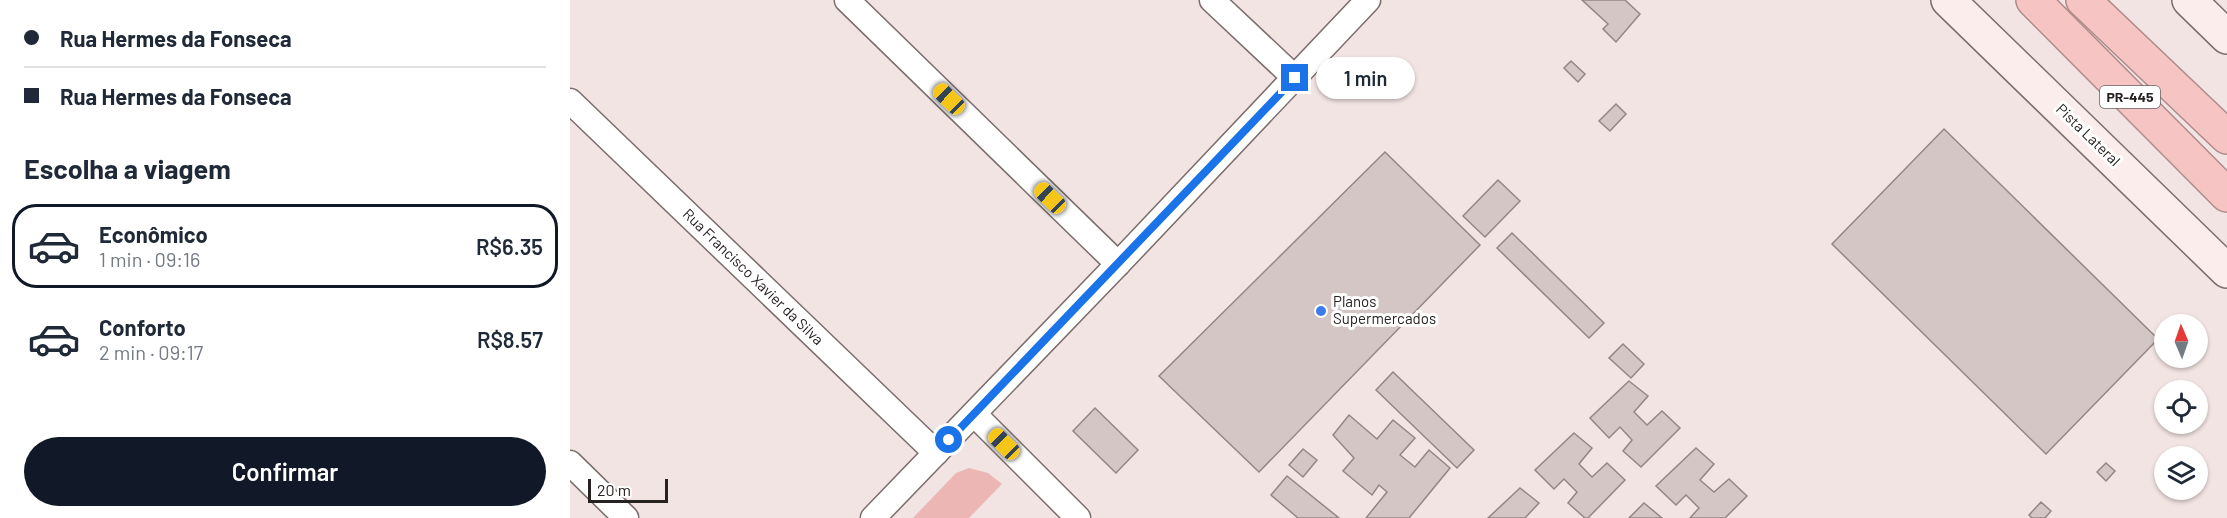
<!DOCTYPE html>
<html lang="pt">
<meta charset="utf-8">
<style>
:root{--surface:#fff;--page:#f2f2f3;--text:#1f2937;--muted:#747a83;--line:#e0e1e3;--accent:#111827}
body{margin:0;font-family:Barlow,sans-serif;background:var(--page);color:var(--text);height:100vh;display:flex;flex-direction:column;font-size:22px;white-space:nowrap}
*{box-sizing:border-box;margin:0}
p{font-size:20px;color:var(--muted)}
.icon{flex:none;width:33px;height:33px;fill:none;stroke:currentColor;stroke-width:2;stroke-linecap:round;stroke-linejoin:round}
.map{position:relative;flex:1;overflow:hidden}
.drawer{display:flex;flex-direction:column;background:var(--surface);width:570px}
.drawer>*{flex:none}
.hud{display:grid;align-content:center;height:132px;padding:0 24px;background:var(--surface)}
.needle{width:39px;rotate:358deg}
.controls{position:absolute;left:1584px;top:314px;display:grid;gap:12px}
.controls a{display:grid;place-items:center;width:54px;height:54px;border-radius:50%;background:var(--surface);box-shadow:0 2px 4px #0004;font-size:30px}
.scale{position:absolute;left:18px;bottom:15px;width:80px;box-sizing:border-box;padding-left:6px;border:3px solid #272221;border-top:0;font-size:16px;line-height:21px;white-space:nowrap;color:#272221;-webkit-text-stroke:4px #fff;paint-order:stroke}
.end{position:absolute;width:27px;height:27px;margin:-14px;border:8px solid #1a73e8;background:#fff;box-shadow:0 0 0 3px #fff}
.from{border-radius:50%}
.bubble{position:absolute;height:42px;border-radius:21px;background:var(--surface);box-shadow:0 2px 4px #0004;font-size:20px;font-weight:600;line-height:42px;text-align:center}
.car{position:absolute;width:18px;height:36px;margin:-18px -9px;border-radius:8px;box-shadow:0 0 4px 2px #0007;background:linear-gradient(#f5c518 24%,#345 0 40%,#f5c518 0 76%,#345 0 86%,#f5c518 0)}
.hud b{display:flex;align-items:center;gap:21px;height:57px;font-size:22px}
.hud b+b{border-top:2px solid var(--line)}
.hud i{width:15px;height:15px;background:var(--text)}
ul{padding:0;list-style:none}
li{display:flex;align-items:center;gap:18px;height:84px;margin:0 12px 9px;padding:0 12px;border:3px solid transparent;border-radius:24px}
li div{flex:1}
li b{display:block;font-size:22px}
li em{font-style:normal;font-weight:600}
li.current{border-color:var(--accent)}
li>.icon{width:54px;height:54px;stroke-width:1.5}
h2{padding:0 24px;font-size:27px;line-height:72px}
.primary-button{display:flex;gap:12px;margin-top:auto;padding:12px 24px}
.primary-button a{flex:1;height:69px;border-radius:36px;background:var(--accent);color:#fff;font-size:24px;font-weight:600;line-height:69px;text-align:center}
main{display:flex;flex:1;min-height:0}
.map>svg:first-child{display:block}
</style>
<main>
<section class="drawer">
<div class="hud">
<b><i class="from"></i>Rua Hermes da Fonseca</b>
<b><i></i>Rua Hermes da Fonseca</b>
</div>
<h2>Escolha a viagem</h2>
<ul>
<li class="current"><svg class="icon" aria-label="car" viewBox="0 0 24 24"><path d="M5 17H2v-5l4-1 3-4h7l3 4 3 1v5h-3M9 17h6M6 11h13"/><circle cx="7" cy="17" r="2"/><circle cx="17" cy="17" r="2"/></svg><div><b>Econômico</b><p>1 min · 09:16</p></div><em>R$6.35</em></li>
<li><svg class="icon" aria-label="car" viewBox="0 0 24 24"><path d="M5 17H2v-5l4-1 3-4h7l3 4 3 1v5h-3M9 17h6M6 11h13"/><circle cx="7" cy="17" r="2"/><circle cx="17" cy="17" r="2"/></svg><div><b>Conforto</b><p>2 min · 09:17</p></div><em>R$8.57</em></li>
</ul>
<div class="primary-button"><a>Confirmar</a></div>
</section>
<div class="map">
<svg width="1657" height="518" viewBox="0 0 1657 518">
<rect width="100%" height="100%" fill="#f2e4e3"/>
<path fill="#ebb6b3" d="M399,468L418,473L432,484L399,518H343L386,473Z"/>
<g fill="#d4c6c5" stroke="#938685" stroke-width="1.5">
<path d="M1012,0H1055L1070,14L1046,42L1033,29L1038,24Z"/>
<path d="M1001,61L1015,74L1008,82L994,68Z"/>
<path d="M1046,104L1056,114L1040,131L1029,121Z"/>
<path d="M1374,129L1588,339L1476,454L1262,244Z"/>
<path d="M815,152L910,245L689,472L589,376Z"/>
<path d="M928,180L950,201L915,237L893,216Z"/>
<path d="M942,233L1034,323L1019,338L927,248Z"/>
<path d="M1053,344L1074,364L1061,378L1039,358Z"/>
<path d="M823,372L904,450L887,468L806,390Z"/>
<path d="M1059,381L1078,396L1064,412L1077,425L1092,411L1110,428L1071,467L1053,451L1062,440L1050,427L1039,438L1020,418Z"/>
<path d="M525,408L568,450L546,473L503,431Z"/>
<path d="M779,415L807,439L823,420L845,438L830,455L845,467L859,450L880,468L839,518H796L817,492L809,485L802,495L773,471L784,458L763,435Z"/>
<path d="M1004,433L1022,448L1009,464L1022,477L1037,463L1055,480L1018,518H1015L998,503L1007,492L994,479L984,489L965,470Z"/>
<path d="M1126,448L1144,464L1130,480L1144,492L1159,479L1177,496L1155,518H1120L1129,508L1116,495L1106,505L1086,486Z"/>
<path d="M733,449L747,460L733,477L719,465Z"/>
<path d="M1536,463L1545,471L1536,481L1527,472Z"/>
<path d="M717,476L769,518H728L701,495Z"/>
<path d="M950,488L969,503L955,518H918Z"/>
<path d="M1471,502L1481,511L1475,518H1462L1459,515Z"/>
<path d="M1074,503L1092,518H1059Z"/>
</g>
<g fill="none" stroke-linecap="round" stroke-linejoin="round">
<defs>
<g id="street">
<path d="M277,0L548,264"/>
<path d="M642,0L725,78"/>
<path d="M0,101L366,453"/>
<path d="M404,414L508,518"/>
<path d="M0,463L56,518"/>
<path d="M303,518L548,264L798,0"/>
</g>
<g id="secondary">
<path d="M1378,0L1657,271"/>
<path d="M1619,0L1657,37"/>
</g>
<g id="highway">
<path d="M1463,0L1657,195"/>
<path d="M1513,0L1657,137"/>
</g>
</defs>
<use href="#street" stroke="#7a6d6c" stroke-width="27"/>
<use href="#secondary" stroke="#7a6d6c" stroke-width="36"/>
<use href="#highway" stroke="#ae8b8a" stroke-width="36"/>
<use href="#street" stroke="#fff" stroke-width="24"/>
<use href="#secondary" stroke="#fceded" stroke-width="33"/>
<use href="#highway" stroke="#f6c4c2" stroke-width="33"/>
</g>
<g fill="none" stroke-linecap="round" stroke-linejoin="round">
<path stroke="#1a73e8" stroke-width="8" d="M379,440L725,78"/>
</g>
<circle fill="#3b7bea" stroke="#fff" stroke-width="2" cx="751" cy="311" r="6"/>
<g text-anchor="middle" stroke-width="6" stroke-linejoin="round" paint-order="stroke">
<rect fill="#fff" stroke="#686464" stroke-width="1.5" x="1530" y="86" width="60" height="22" rx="4.5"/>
<g font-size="14" font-weight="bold" fill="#272221">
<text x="1560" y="102">PR-445</text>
</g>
<g font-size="15" fill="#272221" stroke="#fff">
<text transform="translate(1518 135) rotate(44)" y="5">Pista Lateral</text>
<text transform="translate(183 277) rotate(44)" y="5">Rua Francisco Xavier da Silva</text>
</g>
<g font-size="15" fill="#272221" stroke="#fff" text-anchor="start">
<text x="763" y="307">Planos<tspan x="763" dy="17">Supermercados</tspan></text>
</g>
</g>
</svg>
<div class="controls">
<a><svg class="needle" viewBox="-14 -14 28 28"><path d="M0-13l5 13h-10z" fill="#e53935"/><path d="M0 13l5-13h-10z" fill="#747a83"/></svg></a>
<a><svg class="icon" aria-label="locate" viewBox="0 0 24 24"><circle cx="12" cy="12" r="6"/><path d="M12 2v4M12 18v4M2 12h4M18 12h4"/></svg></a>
<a><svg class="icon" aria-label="layers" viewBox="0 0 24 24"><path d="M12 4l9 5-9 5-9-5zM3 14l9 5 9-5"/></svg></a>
</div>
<div class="scale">20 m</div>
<i class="end from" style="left:379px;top:440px"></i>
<i class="end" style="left:725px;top:78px"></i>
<div class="bubble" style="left:746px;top:57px;width:99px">1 min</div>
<i class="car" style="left:379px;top:99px;rotate:314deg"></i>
<i class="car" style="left:480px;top:198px;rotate:314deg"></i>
<i class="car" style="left:434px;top:444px;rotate:315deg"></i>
</div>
</main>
